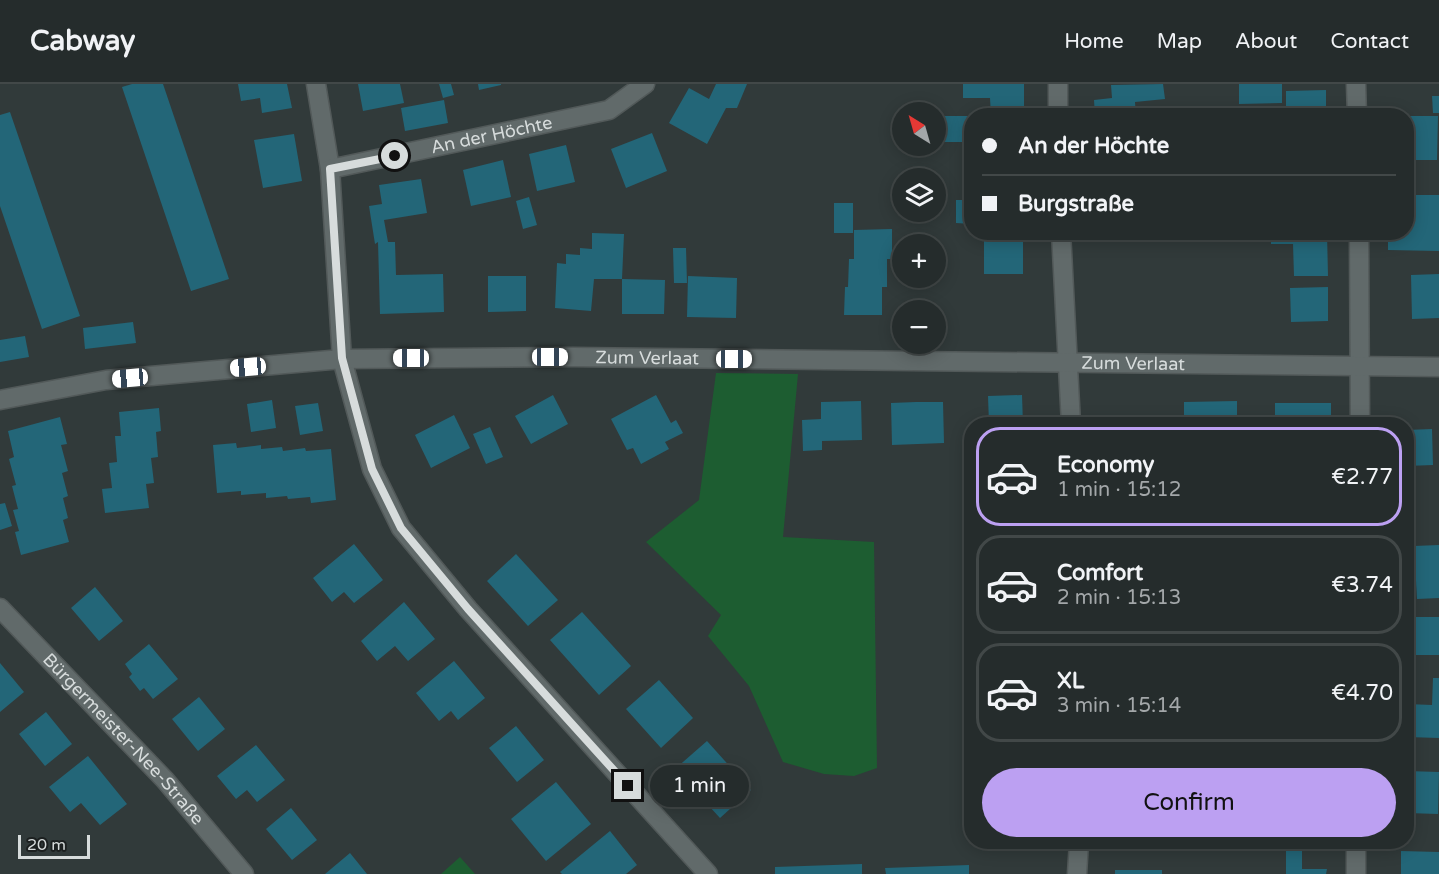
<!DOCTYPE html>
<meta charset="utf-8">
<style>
:root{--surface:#252c2c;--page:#313838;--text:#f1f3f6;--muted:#a3a7a9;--line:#424848;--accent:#bca0f2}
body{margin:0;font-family:"Varela Round",sans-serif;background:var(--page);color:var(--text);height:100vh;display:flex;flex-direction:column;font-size:22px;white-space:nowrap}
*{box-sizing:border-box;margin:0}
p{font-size:20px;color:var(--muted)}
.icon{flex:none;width:33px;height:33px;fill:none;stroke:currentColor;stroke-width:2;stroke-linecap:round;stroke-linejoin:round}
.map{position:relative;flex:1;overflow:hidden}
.panel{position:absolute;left:964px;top:333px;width:450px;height:432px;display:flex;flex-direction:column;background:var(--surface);border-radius:24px;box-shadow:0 3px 15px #0003,0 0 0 2px var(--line)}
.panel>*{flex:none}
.guide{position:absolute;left:964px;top:24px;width:450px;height:132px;border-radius:24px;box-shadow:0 3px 15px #0003,0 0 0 2px var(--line);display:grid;align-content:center;height:132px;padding:0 18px;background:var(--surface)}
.needle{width:39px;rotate:323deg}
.buttons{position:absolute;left:892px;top:18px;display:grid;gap:12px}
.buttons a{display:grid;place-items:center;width:54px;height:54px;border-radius:50%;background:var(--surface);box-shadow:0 3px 15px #0003,0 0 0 2px var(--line);font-size:30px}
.scale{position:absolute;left:18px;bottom:15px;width:72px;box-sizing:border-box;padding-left:6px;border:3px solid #d7dcdc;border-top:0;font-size:16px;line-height:21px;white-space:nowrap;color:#d7dcdc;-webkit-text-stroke:4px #1c2020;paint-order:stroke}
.end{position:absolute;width:27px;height:27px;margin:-14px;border:8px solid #d7dcdc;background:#111;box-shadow:0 0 0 3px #111}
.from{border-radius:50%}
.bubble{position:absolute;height:42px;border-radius:21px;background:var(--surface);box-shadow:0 3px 15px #0003,0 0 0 2px var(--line);font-size:20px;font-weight:600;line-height:42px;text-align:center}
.car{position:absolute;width:18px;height:36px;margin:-18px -9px;border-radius:8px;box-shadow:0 0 4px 2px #0007;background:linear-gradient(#fff 24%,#345 0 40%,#fff 0 76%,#345 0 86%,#fff 0)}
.guide b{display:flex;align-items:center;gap:21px;height:57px;font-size:22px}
.guide b+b{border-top:2px solid var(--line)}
.guide i{width:15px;height:15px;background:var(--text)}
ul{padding:10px 0 0;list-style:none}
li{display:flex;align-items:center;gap:18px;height:99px;margin:0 12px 9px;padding:0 6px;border:3px solid var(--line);border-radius:24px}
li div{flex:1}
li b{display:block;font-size:22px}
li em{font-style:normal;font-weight:600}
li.on{border-color:var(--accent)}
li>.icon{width:54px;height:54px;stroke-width:1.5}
.action{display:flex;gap:12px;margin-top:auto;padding:12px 18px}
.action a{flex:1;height:69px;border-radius:36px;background:var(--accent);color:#111;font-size:24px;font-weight:600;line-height:69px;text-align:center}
header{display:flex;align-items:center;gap:36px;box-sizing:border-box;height:84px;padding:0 30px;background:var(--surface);border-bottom:2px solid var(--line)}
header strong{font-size:28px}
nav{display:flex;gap:33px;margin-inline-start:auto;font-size:21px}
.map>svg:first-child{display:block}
</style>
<header>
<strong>Cabway</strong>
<nav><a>Home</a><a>Map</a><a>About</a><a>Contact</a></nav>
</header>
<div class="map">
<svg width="1439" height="790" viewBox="0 0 1439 790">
<rect width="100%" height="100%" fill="#313a3a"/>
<g fill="#1d5d31">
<path d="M716,289L798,290L783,453L874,458L877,684L854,692L824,690L783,678L749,602L708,552L721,531L646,458L699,416Z"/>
<path d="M460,773L475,790H441Z"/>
</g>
<g fill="#236678">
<path d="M132,0H163L229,195L191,207L122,3Z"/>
<path d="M238,0H287L292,24L262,29L260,14L241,17Z"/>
<path d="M358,0H400L404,19L363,27Z"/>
<path d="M439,0H451L454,11L443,14Z"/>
<path d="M478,0H501V1L479,6Z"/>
<path d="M747,0L737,24H726L707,60L669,39L689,4L709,15L716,0Z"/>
<path d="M963,0H1024V32H991L990,14H963Z"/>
<path d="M1163,0L1165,15L1135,18L1136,32H1095L1094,16L1112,14L1111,1Z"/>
<path d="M1239,0H1282V19L1239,20Z"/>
<path d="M1326,6V32H1286V7Z"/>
<path d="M1432,12H1439V29H1433Z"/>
<path d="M444,16L448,39L405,47L401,24Z"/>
<path d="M10,28L80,232L42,245L0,122V31Z"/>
<rect x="938" y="32" width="34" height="26"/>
<path d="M1407,32H1438L1437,76H1407Z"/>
<path d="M652,49L667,87L626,104L611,65Z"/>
<path d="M294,50L302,97L263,104L254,56Z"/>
<path d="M566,61L575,98L537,107L529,70Z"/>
<path d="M503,76L511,113L471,122L463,86Z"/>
<path d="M421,95L427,129L384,136L388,158H395L396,191L443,190L444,228L380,230L378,158L375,160L369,122L382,120L379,101Z"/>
<path d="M970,110H972V140L956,139V116H970Z"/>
<path d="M1407,111H1439V167L1388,166V148H1407Z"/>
<path d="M529,113L537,141L523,145L516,117Z"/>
<rect x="834" y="119" width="19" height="30"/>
<path d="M892,145V175H887V203H882V231H844L845,203H848L849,175H854V146Z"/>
<rect x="984" y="148" width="39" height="42"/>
<path d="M1271,148H1327L1328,192H1294L1293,160H1271Z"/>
<path d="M592,149L624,150L622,195H594L591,227L555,224L557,179L566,180V170L580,171V164L592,165Z"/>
<path d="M673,164H686L687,199H674Z"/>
<path d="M1439,190V234L1412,235L1411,191Z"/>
<path d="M488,192H526V227L488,228Z"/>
<path d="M688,192L737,194L736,234L687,233Z"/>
<path d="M622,195L665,196L664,230H622Z"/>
<path d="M1328,203V237L1291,238L1290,204Z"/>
<path d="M133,238L136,259L85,265L83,244Z"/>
<path d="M25,252L29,273L0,278V256Z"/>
<path d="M553,311L568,340L531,360L515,332Z"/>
<path d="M656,311L671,339L676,336L683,349L665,358L669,365L641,380L633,364L627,366L611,335Z"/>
<path d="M1022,311L1023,340H989L988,312Z"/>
<path d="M272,316L276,344L251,348L247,320Z"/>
<path d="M861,317L862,356L822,357V366L803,367L802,336L821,335V318Z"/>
<path d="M1237,317V340H1184V318Z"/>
<path d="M916,318H943L944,359L892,361L891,319Z"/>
<path d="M318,319L323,347L300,351L295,322Z"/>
<rect x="1275" y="319" width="56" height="21"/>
<path d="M159,324L161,347L156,348L158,373L151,374L154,399L146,400L149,424L105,429L102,405L112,404L109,379L117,378L115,352H121L119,328Z"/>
<path d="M454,331L470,364L431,384L415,351Z"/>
<path d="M1159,332V340H1102V334Z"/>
<path d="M60,333L67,360L61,361L68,387L62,389L68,412L63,414L68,434L63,436L69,458L21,471L15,448L19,447L13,426L18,425L12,402L16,401L9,375L14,373L8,347Z"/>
<path d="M490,343L503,373L486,380L473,350Z"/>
<path d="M1432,345L1433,381L1407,382V346Z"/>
<path d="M236,359L237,364L261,361V365L282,363L283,367L305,364L306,367L331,365L336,416L311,419L310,413L288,415L287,412L266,414V409L241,411V407L217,409L213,361Z"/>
<path d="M5,419L12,442L0,446V420Z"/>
<path d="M354,460L383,496L354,519L344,508L332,518L313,494Z"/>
<path d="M1439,461V514L1417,515L1414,462Z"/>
<path d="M516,470L558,516L528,542L487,497Z"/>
<path d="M95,503L123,537L99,557L71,524Z"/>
<path d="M404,518L435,555L408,577L395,562L377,577L361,557Z"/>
<path d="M582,528L631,582L599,611L550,556Z"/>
<rect x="1407" y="533" width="32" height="38"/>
<path d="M149,560L178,595L153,615L144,604L140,607L129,593L132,590L125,580Z"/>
<path d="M454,577L485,614L458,636L451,627L439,637L416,609Z"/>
<path d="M0,579L24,608L0,628Z"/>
<path d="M1433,594H1439V654L1407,653V620L1432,621Z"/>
<path d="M659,596L693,634L661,664L626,625Z"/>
<path d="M199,613L225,645L198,667L172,635Z"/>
<path d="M46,628L72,660L45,682L19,650Z"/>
<path d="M516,642L544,676L517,698L489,664Z"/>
<path d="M707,657L751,706L720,734L675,685Z"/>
<path d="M256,661L285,696L257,718L247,706L236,715L217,692Z"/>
<path d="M88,672L127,720L100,741L81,719L70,728L49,703Z"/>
<path d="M1407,687L1439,688L1438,730L1407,729Z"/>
<path d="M556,698L591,740L546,777L511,735Z"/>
<path d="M291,724L317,756L292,776L266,745Z"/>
<path d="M610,747L637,781L626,790H562L560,788Z"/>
<path d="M1272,758H1327L1326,761L1302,760V785H1327L1326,790H1286V760H1272Z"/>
<path d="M1401,767L1439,768V790H1401Z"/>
<path d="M350,769L367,790H325Z"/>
<path d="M862,780V790H775V783Z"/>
<path d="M969,781V790H886L885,784Z"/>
<rect x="1115" y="786" width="47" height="4"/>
</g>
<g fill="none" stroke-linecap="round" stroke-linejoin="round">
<defs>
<g id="minor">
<path d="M316,0L330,85L342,275L372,385L401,444L468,525L708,790"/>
<path d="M1058,0V32"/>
<path d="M1356,0L1357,32"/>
<path id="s1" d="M330,85L609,26L645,0"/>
<path d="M1061,148L1071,340"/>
<path d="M1359,148L1360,340"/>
<path id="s2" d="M0,316L106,296L342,275L573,273L1439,283"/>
<path id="s3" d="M0,524L165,696L244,790"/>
<path d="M1077,790L1079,758"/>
<path d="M1356,790V758"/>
</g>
</defs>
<use href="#minor" stroke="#525959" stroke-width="21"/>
<use href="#minor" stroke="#616a6a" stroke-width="18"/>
</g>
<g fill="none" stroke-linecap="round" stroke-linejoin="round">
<path stroke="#d7dcdc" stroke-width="8" d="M395,72L330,85L342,274L372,385L401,444L468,525L628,702"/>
</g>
<g text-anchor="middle" stroke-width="6" stroke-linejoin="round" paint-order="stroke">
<g font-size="18" fill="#d7dcdc" stroke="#1c2020">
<text dy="6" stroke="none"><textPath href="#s1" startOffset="165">An der Höchte</textPath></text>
<text dy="6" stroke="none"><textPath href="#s2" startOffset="650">Zum Verlaat</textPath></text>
<text dy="6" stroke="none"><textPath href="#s2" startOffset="1136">Zum Verlaat</textPath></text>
<text dy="6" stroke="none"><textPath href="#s3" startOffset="180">Bürgermeister-Nee-Straße</textPath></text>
</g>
</g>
</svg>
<div class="buttons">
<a><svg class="needle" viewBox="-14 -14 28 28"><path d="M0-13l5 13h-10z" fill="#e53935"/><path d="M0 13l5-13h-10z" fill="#a3a7a9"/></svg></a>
<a><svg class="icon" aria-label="layers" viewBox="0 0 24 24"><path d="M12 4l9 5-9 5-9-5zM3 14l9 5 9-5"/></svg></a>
<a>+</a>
<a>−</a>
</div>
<div class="scale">20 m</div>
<i class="end from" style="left:395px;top:72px"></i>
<i class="end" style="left:628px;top:702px"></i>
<div class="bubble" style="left:650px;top:681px;width:99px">1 min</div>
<i class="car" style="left:550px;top:273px;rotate:90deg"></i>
<i class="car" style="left:411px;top:274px;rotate:270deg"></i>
<i class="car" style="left:734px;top:275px;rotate:90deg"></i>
<i class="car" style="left:248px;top:283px;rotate:265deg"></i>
<i class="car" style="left:130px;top:294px;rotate:265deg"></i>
<div class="guide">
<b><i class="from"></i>An der Höchte</b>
<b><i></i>Burgstraße</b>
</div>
<section class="panel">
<ul>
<li class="on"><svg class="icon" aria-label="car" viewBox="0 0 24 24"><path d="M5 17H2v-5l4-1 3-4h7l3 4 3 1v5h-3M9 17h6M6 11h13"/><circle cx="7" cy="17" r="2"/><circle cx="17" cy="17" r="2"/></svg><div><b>Economy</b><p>1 min · 15:12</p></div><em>€2.77</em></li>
<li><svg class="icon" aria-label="car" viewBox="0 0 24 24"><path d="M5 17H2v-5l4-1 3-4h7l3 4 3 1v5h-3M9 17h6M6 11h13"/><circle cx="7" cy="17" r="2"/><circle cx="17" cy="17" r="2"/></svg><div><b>Comfort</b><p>2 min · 15:13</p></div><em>€3.74</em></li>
<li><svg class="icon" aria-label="car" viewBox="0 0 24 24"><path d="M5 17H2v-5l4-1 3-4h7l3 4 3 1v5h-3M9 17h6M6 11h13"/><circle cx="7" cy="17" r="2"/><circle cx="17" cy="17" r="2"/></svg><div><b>XL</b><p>3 min · 15:14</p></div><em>€4.70</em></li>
</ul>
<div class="action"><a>Confirm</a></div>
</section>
</div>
